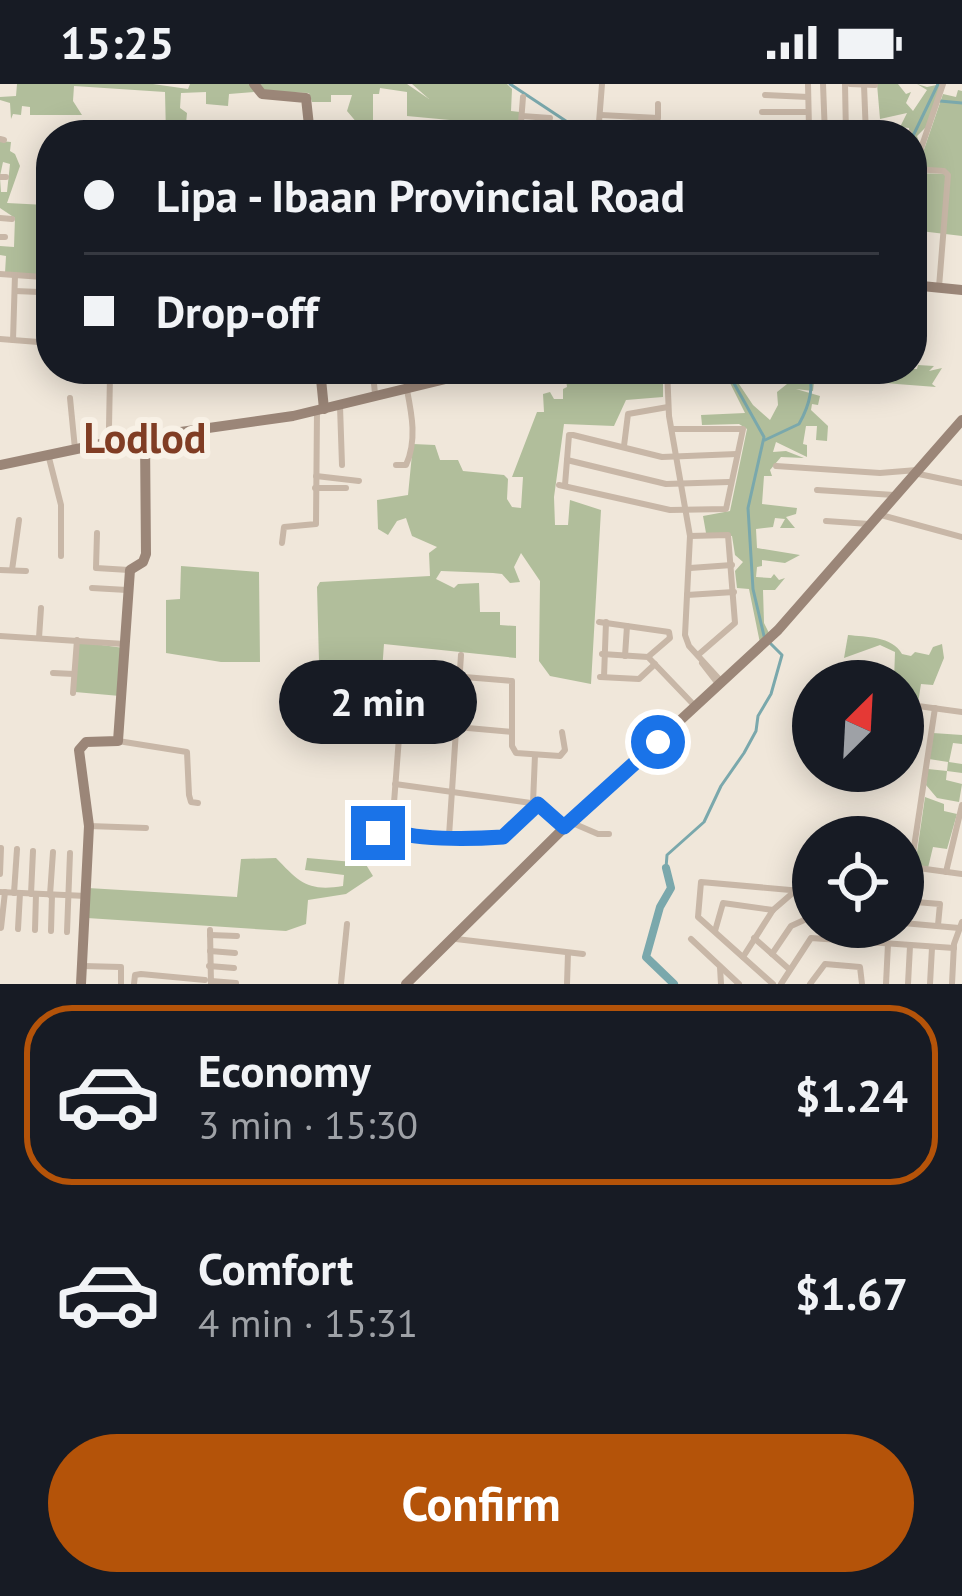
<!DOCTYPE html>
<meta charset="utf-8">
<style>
:root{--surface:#171b24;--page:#242831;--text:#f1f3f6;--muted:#9ea1a6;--line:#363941;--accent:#b45309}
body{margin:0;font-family:"PT Sans",sans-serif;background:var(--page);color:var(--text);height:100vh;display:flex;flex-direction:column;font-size:45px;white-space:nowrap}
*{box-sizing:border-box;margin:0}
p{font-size:39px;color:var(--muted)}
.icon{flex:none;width:66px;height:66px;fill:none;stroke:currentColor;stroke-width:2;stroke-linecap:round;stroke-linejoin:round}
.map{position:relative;height:900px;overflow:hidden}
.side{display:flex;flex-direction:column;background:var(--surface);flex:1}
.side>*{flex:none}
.guide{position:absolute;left:36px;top:36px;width:891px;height:264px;border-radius:48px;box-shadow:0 6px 30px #0003;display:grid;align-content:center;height:264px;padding:0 48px;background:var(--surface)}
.needle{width:78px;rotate:24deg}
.controls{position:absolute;left:792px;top:576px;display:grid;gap:24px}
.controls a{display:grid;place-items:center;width:132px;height:132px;border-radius:50%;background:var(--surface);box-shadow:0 6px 30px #0003;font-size:60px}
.end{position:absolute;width:54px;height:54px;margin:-27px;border:15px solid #1a73e8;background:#fff;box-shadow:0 0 0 6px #fff}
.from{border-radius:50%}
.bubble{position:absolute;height:84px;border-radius:42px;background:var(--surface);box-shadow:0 6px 30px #0003;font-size:39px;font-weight:700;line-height:84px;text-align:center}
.guide b{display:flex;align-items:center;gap:42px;height:114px;font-size:45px}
.guide b+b{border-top:3px solid var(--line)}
.guide i{width:30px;height:30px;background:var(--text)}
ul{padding:21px 0 0;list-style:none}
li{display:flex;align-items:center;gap:36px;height:180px;margin:0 24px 18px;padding:0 24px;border:6px solid transparent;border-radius:48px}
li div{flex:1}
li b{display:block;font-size:45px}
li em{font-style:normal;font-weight:700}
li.active{border-color:var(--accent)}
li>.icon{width:108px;height:108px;stroke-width:1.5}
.action{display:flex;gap:24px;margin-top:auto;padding:24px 48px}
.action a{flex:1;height:138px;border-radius:72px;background:var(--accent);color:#fff;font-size:48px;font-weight:700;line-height:138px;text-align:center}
.status{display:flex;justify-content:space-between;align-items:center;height:84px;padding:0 60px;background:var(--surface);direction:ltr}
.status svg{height:33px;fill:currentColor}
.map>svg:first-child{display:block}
</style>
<div class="status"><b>15:25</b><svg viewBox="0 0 49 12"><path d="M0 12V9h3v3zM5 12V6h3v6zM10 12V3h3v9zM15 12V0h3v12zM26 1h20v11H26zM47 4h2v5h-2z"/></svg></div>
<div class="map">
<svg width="962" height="900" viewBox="0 0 962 900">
<rect width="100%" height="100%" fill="#f0e7da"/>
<g fill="#b1be9b">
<path d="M17,0H153L188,5L190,0H252L254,8L229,10L228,22L206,20V8L181,9L180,24L187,29L185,51H166L165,8L74,2L73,17L82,31H30V23L22,22L21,31L13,30L11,35L10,19L0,16V13L16,12Z"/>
<path d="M257,0H407L429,15L412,0H507L512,5L511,27L520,28L518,51L471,48V38L407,32V8L380,4L379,10H373V40H358L347,27L352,11H331V18H312L309,9L262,7Z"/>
<path d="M877,0H898L906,10L911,8L906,19L913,27L927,6L917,0L927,3L941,0L928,41L917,52L920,61L912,82L909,44L900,43L907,29L880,35Z"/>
<path d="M958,6L962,7V152L912,146V89L950,90L917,86L943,10L956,13Z"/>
<path d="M0,57L11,58L10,67L15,70L20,82L7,119L46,121L44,192L5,189L6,172L0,171V162L14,163L15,134L0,124V94L1,108H7L10,80L3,78L0,92Z"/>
<path d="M918,281L934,282L929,287L942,284L932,300L936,303L871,298L872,285H902L906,290L907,285H917Z"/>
<path d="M578,285H663V313L626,316L614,342L564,340L554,413L555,441H568L570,416L601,426L591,600L550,592L539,577L540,497L521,469L514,483L520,498L510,499L502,490L493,489L441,487L436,495L454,504L458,500L479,499L480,528H500V541L516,542V574L384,560L380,615H320L317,503L320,498L430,492L429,469L437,463L412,452L406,434L397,437L388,451L378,445L377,416L408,411L413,360L435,361L440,376H458L463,387L504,391L508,395L507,415L512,423L521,424L523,393H512L537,328H544L543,310L550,308L554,315H563V305L567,303L565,288Z"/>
<path d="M723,285H729L753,321L770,336L778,321L777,308L792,296V285H799L796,295L801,299L806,295L804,285H848L847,294H843V286H836L835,293H827L826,300L814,298L813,307L796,305L820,312L818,321L812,320L811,326L828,342L827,357L816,356L817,342H806L803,360L807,361V373L776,358L773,368L786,367L804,374L781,373L770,386L772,392H764L762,420L797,424L796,430L786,433L795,444H780L785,435L775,434L773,443L756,445L757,464L800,471L785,479L762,476V482L757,483L756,493L771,494L774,490L779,496L785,494L775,506H763L764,539L770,551L760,559L749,505L737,504L735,487L743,478L735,471L732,452L706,449L703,432L730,427L747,345L739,340L702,341L701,331L745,329Z"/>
<path d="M181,482L259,488L260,578H221L166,569V516L180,515Z"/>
<path d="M848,551C866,553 892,552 902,570L911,572L915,568L929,571L933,563L942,560L944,574L933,601L921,600L918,619L904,615L903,597H894L895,568L880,561L844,574Z"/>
<path d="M79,558L124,564L120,612L75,608Z"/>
<path d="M933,649L962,651V660L953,659L949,678L962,680V689L947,687L946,696L962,700L959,718L937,714L926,701L928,685L947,687L948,678L929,675Z"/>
<path d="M925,713L944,720V727L957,730L947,765L933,763L928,784L915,782Z"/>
<path d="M276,774C299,798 308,808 343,802L344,791L305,786L307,774L365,779L373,792L346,810L308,816L306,840L286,847L87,834L88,804L237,813L241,775Z"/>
</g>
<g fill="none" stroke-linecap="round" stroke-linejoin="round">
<g stroke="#7aa8ac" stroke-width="3">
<path d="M510,0L587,51"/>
<path d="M940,17L962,19"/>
<path d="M912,54L938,0"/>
<path d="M726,285L764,353L748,424L753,505L764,552"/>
<path d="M765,356L799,340C808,324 815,303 808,285"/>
<path d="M666,784L667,771L704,738L721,702L744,669L756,647L758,632L771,610L782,571L770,559"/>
</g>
<path stroke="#7aa8ac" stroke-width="8" d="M666,784L671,804L660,823L646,873L674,900"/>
<g stroke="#c8b7a7" stroke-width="6">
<path d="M808,0L809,44L909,49"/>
<path d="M823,0L825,51"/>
<path d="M845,0L846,51"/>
<path d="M850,0L875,1"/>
<path d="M864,1L866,51"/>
<path d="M765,11L808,13"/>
<path d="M762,28H808"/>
<path d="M601,31L658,34V20"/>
<path d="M522,32L550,34"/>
<path d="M310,41H370L373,51"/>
<path d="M401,51L404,44L473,51"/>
<path d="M520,51L523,13"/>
<path d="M598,51L602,0"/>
<path d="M784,51V49"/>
<path d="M0,55L4,56"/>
<path d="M0,93H6"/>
<path d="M0,134L12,135"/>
<path d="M0,153H5"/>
<path d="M0,190L43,193"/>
<path d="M939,203L948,91L944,87L914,85L943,0"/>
<path d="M15,207L39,208"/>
<path d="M0,255L51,259"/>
<path d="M13,256L15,191"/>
<path d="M667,285L669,332L690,452L685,551L689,562L720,596"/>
<path d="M375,310L373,289L380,285"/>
<path d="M70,314L75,365"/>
<path d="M340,322L342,381"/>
<path d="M109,343L110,291"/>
<path d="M624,362L628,330L668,323"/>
<path d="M48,370L61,421V472"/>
<path d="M567,376L666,400L729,398"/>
<path d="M396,381H406C417,357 412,331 407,306"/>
<path d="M776,382L880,389L917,386"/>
<path d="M914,389L962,399"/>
<path d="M316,392L359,397"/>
<path d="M559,401L670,426L726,425L743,345H672"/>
<path d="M565,401L569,351H573L662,373L737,370"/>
<path d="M315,404H346"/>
<path d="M817,406L894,411"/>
<path d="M881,431L962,453"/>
<path d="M826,437L869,440"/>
<path d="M97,449L96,484L129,486"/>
<path d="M690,452L728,451L735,539L698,571"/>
<path d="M282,459L284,443L316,440L317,327"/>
<path d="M690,484L732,481"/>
<path d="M0,486L26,487"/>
<path d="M12,486L19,436"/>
<path d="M92,504L127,506"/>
<path d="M687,511L734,508"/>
<path d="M599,538L669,548L670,554L649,572"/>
<path d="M0,552L124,560"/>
<path d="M39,554L41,524"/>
<path d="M602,570L648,573L693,620"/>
<path d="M625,572L627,542"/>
<path d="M702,579L719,601"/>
<path d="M53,589L74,590"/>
<path d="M600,593L639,595L655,580"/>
<path d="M604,593L606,538"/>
<path d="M73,609L77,556"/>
<path d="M918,622L962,628"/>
<path d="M935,624L911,783L962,790"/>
<path d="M400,638L512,648"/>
<path d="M118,657L187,668L189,711L191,718L198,719"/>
<path d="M395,700L538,720L564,743"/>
<path d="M533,719L535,671"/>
<path d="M570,738L598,750H609"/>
<path d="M89,742L146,744"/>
<path d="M392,745L404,588L512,597V662L516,669L560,672L565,666L562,648"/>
<path d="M378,749L386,744L398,750L501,754L538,720"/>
<path d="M449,752L461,571"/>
<path d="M946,788L962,721"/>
<path d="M0,790L1,764"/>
<path d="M0,808L86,812"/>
<path d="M14,809L17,765"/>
<path d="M31,810L33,767"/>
<path d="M50,811L53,768"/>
<path d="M903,817L940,820L938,841"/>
<path d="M903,839L959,844"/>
<path d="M1,844L5,808"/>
<path d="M18,845L20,809"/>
<path d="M35,846L36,810"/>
<path d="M210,846L211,900"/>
<path d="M51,847L52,811"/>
<path d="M715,847L723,819L773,826"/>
<path d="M67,848L70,769"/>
<path d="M210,851L237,852"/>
<path d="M754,854L789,885"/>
<path d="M456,855L583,870"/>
<path d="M691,855L739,900"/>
<path d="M210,867L235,869"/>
<path d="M772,870L791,842L813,832"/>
<path d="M743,873L773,826L795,807"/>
<path d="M83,882L121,883V900"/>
<path d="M209,882L234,884"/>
<path d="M720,883L721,900"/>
<path d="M211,897L236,899"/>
<path d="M134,900L135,891L141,890L205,896"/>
<path d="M341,900L347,840"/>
<path d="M567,900L568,869"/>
<path d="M773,900L698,833L701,798L813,808"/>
<path d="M781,900L811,854L954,864"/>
<path d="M810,900L825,880L860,883L862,900"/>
<path d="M886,900L888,860"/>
<path d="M908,900L910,862"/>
<path d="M930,900L932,864"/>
<path d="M952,900L954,860L962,838"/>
</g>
<g stroke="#9b8678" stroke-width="10">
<path d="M254,0L262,10L306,14L310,51"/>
<path d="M912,201L962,206"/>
<path d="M320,285L324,325"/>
<path d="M0,381L110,358L293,332L487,285"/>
<path d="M81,900L89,742L79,666L86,658L118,657L130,486L143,478L146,470L145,354"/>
<path d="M406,900L570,738L778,546L962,336"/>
</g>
</g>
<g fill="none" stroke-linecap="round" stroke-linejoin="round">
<path stroke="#1a73e8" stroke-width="15" d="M378,749L386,744C409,757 473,755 503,753L538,720L564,743L658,658"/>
</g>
<g text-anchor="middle" stroke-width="12" stroke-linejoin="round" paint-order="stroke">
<g font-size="42" font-weight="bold" fill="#803d24" stroke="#f8f1e6">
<text x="145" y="369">Lodlod</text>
</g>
</g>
</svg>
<div class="controls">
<a><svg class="needle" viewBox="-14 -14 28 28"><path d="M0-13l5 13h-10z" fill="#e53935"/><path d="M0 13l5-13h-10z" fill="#9ea1a6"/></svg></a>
<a><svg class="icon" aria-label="locate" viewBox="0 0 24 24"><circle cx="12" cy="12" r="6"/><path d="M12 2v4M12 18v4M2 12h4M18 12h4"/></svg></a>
</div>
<i class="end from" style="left:658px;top:658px"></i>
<i class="end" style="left:378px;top:749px"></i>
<div class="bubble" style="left:279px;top:576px;width:198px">2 min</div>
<div class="guide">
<b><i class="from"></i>Lipa - Ibaan Provincial Road</b>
<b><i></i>Drop-off</b>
</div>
</div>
<section class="side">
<ul>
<li class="active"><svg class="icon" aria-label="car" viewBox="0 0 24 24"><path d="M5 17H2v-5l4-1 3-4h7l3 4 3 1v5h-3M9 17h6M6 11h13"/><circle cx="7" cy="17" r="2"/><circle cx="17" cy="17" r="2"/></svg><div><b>Economy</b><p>3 min · 15:30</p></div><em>$1.24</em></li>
<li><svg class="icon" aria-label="car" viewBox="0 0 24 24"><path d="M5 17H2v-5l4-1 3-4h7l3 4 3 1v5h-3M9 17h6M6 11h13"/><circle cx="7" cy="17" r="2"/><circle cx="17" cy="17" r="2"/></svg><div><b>Comfort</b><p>4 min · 15:31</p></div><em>$1.67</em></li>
</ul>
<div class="action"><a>Confirm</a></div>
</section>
